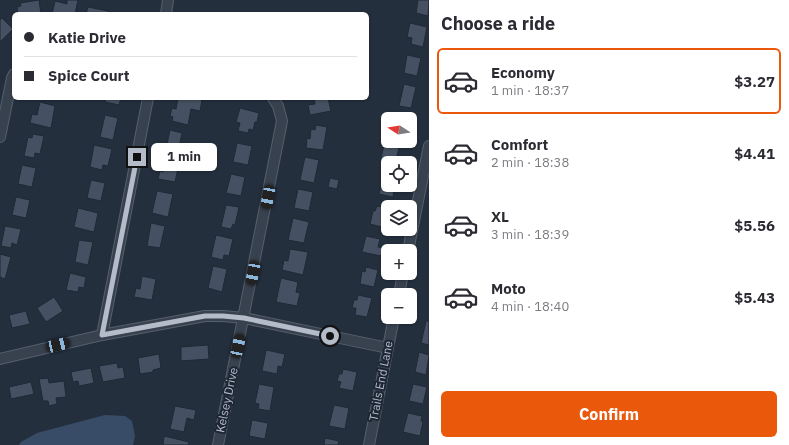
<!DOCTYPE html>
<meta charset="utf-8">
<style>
:root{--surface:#fff;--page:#f2f2f3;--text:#2b2b33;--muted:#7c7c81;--line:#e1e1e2;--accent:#ea580c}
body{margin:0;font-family:"IBM Plex Sans",sans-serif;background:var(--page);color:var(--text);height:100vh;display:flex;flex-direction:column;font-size:15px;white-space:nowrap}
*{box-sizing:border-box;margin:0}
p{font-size:13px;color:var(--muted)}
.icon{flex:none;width:22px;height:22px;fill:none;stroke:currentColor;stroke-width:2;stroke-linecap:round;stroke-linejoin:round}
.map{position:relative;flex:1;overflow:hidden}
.drawer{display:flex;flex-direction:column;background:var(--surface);width:360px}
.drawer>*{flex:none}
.top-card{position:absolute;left:12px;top:12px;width:357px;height:88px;border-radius:6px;box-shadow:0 1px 3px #0004;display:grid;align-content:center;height:88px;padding:0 12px;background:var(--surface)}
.needle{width:26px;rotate:282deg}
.tools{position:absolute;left:381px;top:112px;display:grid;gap:8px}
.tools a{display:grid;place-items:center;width:36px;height:36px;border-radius:6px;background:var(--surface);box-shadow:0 1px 3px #0004;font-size:20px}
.end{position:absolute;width:18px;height:18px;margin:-9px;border:5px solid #b4bcc9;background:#111;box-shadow:0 0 0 2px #111}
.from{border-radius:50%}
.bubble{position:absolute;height:28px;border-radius:6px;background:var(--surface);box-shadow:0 1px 3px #0004;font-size:13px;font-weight:800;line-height:28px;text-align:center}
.car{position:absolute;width:12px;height:24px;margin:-12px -6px;border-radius:5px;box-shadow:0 0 3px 1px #0007;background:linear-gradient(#222 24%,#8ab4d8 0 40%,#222 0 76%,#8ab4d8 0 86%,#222 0)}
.top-card b{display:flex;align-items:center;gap:14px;height:38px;font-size:15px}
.top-card b+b{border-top:1px solid var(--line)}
.top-card i{width:10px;height:10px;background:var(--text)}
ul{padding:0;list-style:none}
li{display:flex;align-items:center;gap:12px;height:66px;margin:0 8px 6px;padding:0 4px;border:2px solid transparent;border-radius:6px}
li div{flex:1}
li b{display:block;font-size:15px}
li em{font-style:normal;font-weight:800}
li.current{border-color:var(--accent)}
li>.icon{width:36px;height:36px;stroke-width:1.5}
h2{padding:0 12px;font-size:18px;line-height:48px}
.button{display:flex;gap:8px;margin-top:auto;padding:8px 12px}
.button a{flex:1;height:46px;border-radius:6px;background:var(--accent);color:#fff;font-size:16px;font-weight:800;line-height:46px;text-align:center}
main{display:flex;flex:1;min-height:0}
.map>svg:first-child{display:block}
</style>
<main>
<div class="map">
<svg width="429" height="445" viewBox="0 0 429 445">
<rect width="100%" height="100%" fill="#242f3e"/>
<path fill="#394c67" d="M105,415L125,416L132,421L135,436L133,445H19L21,442L37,433Z"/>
<g fill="#455162" stroke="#1f2835">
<path d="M39,0L41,14H18L17,7L21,6L20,3Z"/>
<path d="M67,0H78L75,14H52L55,1L67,4Z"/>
<path d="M418,0H429L428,16L416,13Z"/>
<path d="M88,7L108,11L107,14H86Z"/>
<path d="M2,18L13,29L0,42V20Z"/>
<path d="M410,23L427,27L423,47L411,44L412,38L407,37Z"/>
<path d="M407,55L421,58L417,76L404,73Z"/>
<path d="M404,84L416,87L411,108L399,106Z"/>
<path d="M106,98H121L119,105L105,102Z"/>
<path d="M178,98H194L202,100L200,111L191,109L188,125L172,121L173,117L170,116L172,108L176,109Z"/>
<path d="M314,98H328L331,111L310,115L308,105L315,104Z"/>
<path d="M40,102L55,106L51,128L30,123L32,114L37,115Z"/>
<path d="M240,108L259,113L257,122H255L253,130L249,129L248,133L238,131L240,123L236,122Z"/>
<path d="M105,115L118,118L113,140L100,137Z"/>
<path d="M396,115L409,118L408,119H395Z"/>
<path d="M316,125L327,127L323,150L306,148L307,138L310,139L311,129L315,130Z"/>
<path d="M170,130L182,133L178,152L166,149Z"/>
<path d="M33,134L44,136L40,154L35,153L34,158L24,156L28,137L32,138Z"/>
<path d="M237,143L252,146L248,165L233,162Z"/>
<path d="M94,145L112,149L108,166L103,165L102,170L90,167Z"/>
<path d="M384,145L399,148L397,156L401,157L400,163L388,164L380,162Z"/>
<path d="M305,157L319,160L314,183L300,180Z"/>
<path d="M166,161L179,164L175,182L158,179L160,171L163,172Z"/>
<path d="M22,165L36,168L32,187L18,184Z"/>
<path d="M231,174L245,177L241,196L226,193Z"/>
<path d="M383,176L388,177V185H395L393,197L379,194Z"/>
<path d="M330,178L339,180L337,189L328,187Z"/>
<path d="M91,180L105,183L101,201L87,198Z"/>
<path d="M298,189L313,192L309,211L294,208Z"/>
<path d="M157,191L173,194L168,217L152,213Z"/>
<path d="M16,197L30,200L26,218L12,215Z"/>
<path d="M226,205L239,207L235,225L233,224L231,229L221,227Z"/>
<path d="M377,206L388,208V219L386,228L370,224L373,211H375Z"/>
<path d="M78,208L98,213L94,232L74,227Z"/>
<path d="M293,218L309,222L304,243L288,240Z"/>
<path d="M151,223L165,226L160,248L147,246Z"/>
<path d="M5,226L21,229L17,245L12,243L11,248L1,246Z"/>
<path d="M216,235L233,239L229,256L224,255L223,260L211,257Z"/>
<path d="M366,236L380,239L378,247L383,248L381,256L362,252Z"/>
<path d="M79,240L93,242L88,265L75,262Z"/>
<path d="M290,249L308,252L303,275L282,270L284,260L288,261Z"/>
<path d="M0,254L11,257L5,279L0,277Z"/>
<path d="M213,266L227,269L222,292L208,288Z"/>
<path d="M366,267L378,270L374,287L360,284L362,271L365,272Z"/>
<path d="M70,273L86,277L84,288L79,287L78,292L66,290Z"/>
<path d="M142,276L156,279L152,300L134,297L136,288L140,289Z"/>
<path d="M281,278L298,282L296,292L300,293L297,306L276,302Z"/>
<path d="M358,295L372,298L367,317L355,315L356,308H352L354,300H357Z"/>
<path d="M54,297L63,311L46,322L37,308Z"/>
<path d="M26,311L30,324L12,328L9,315Z"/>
<path d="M426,321H429V345L421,343Z"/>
<path d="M208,345L209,359L181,361V347Z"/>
<path d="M266,350L285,354L282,367L278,366L277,374L262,371Z"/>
<path d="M419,352L429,355L426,375L415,372Z"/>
<path d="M159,354L161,368L153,370V372L140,374L138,358Z"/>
<path d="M117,363L118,368L123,367L125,378L103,382L99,366Z"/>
<path d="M91,368L94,383L79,386L78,381L73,382L71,372Z"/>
<path d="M343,369L357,372L353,391L339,388L341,382L337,381L339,374H342Z"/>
<path d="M48,378L49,383L64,381L66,397L56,398L57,404L49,406L48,401H43L39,379Z"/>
<path d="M31,382L34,394L11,399L9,387Z"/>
<path d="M259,384L274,387L270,411L258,409L259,404L255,403Z"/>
<path d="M413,384L427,387L423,404L409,401Z"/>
<path d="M334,405L349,408L345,429L329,426Z"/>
<path d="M175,406L196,410L194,420L187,418L184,432L170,429Z"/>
<path d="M408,413L422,416L421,421L423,422L420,436L403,432Z"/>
<path d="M252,420L268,423L265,439L249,436Z"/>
<path d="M164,436L189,442L188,445H163Z"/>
<path d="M325,438L339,441L338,445H324Z"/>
</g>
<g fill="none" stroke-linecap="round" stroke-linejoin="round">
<defs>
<g id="street">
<path d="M166,14L168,0"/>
<path d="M0,137L12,78L14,74"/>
<path d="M408,251L429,146"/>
<path d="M399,295L403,273"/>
<path d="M102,335L148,98"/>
<path d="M0,359L102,335L205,316H223L244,318L388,348"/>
<path d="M218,445L282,121L278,106L273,98"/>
<path d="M369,445L394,317"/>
</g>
</defs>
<use href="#street" stroke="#565f6c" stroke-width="12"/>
<use href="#street" stroke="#38414e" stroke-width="10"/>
</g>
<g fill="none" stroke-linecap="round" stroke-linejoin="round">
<path stroke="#b4bcc9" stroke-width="5" d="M137,157L102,335L205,316H223L244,318L330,336"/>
</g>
<g text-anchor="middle" stroke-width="4" stroke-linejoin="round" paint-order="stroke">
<g font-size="12" fill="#b4bcc9" stroke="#1d2633">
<text transform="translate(381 381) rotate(-79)" y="4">Trails End Lane</text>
<text transform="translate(227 400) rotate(-78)" y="4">Kelsey Drive</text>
</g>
</g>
</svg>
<div class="tools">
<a><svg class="needle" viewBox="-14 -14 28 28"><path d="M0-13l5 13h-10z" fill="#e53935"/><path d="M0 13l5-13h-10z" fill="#7c7c81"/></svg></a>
<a><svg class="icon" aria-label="locate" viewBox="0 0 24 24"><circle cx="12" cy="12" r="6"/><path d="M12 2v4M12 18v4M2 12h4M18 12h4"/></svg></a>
<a><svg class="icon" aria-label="layers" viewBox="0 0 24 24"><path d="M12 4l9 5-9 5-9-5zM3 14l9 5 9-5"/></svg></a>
<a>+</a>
<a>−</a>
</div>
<i class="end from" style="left:330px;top:336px"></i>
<i class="end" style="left:137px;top:157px"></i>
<div class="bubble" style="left:151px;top:143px;width:66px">1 min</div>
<i class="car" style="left:268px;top:197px;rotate:191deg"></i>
<i class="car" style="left:253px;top:273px;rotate:191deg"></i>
<i class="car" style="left:58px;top:345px;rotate:77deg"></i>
<i class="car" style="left:238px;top:346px;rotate:12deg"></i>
<div class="top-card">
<b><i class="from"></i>Katie Drive</b>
<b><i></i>Spice Court</b>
</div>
</div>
<section class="drawer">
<h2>Choose a ride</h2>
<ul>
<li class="current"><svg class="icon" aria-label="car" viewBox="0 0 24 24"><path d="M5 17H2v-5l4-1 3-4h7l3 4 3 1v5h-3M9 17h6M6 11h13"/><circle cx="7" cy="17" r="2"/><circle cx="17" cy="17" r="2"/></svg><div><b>Economy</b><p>1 min · 18:37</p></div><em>$3.27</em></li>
<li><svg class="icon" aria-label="car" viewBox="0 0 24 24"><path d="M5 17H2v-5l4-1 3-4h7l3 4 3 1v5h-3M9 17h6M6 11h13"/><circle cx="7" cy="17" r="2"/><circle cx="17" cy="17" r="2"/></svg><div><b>Comfort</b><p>2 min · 18:38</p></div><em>$4.41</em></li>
<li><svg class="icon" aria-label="car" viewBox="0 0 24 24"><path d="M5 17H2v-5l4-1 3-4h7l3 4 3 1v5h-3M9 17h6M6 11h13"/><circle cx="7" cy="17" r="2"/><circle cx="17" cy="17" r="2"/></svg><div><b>XL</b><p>3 min · 18:39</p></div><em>$5.56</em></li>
<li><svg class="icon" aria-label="car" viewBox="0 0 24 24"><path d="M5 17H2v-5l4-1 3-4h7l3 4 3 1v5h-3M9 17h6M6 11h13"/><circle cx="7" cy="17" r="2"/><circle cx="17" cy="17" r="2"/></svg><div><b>Moto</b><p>4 min · 18:40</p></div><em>$5.43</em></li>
</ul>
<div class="button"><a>Confirm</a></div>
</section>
</main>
